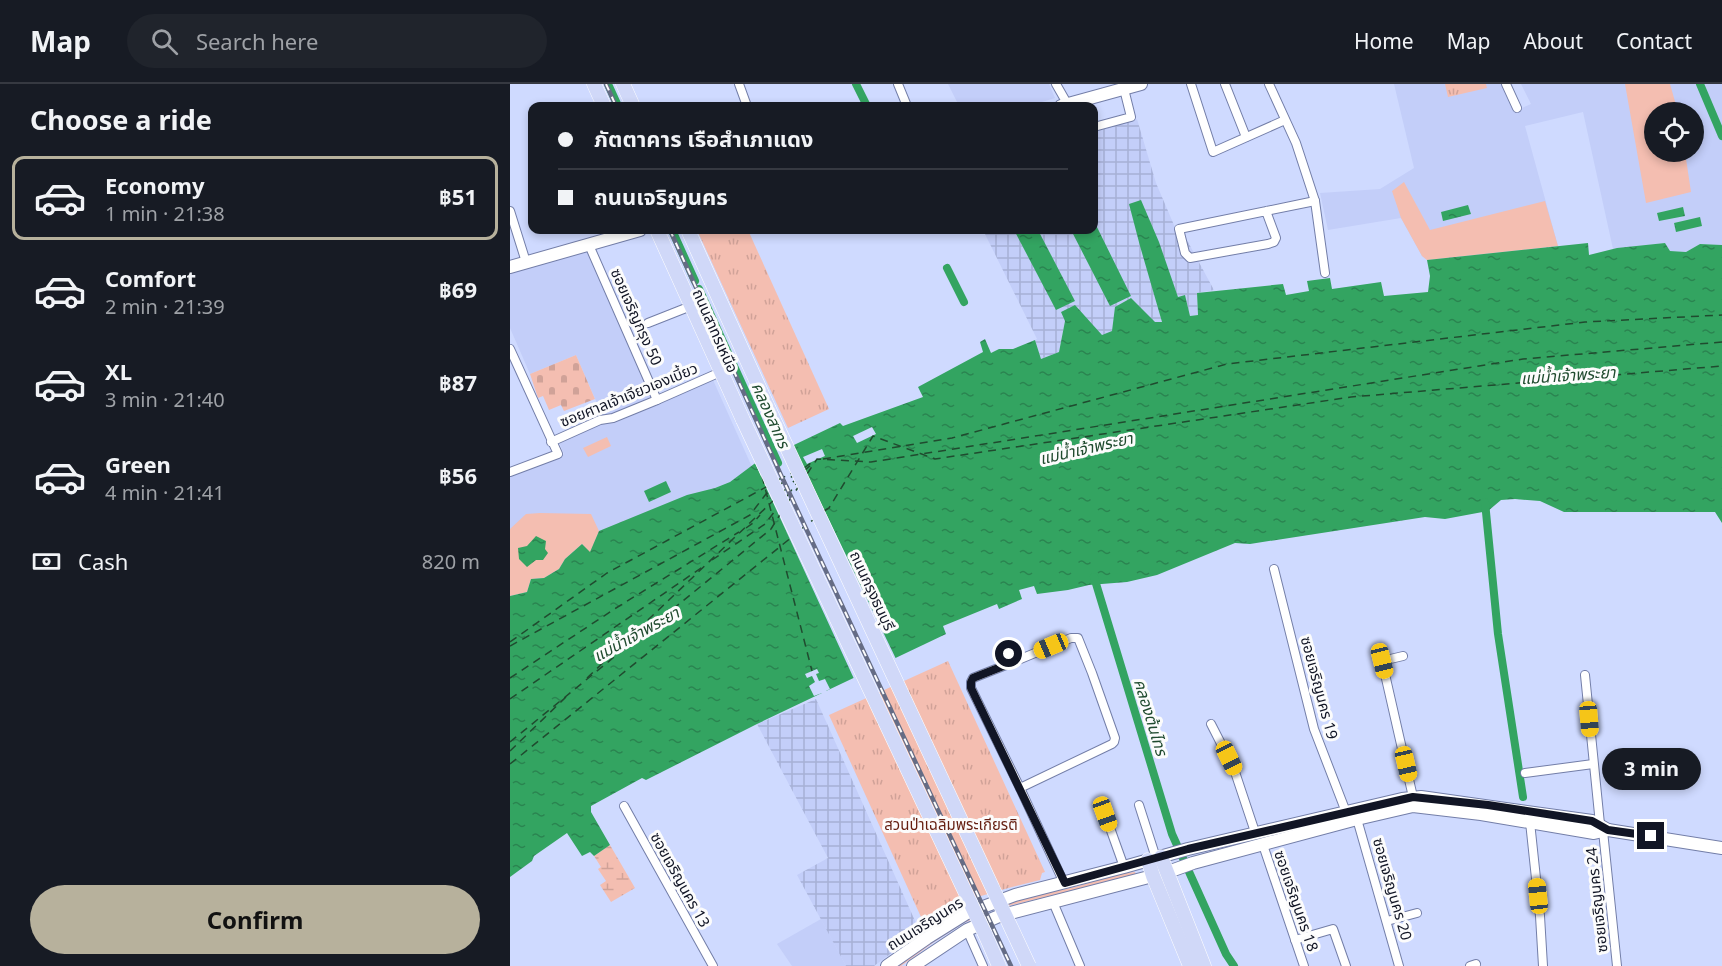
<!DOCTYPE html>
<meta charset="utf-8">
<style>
:root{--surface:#171b24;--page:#20242c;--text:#f1f3f6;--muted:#9ea1a6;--line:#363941;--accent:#b7b19c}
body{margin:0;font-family:"Noto Sans","Noto Sans Thai",sans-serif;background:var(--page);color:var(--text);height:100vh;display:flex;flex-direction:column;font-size:22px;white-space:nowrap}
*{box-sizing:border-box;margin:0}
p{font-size:20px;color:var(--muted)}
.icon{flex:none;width:33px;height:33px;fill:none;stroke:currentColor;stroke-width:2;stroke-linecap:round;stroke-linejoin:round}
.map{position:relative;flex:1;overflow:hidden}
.sheet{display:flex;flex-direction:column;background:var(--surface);width:510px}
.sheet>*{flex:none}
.top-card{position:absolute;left:18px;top:18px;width:570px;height:132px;border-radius:12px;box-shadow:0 3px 9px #0003;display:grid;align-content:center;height:132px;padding:0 30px;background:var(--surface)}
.controls{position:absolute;left:1134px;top:18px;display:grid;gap:12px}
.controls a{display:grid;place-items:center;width:60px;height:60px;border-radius:50%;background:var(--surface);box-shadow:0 3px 9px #0003;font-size:30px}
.end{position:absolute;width:27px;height:27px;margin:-14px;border:8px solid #111525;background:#fff;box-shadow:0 0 0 3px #fff}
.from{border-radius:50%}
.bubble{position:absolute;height:42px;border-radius:21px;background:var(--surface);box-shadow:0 3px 9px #0003;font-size:20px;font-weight:700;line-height:42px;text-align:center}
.car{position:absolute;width:18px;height:36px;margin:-18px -9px;border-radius:8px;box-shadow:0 0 4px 2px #0007;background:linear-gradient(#f5c518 24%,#345 0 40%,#f5c518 0 76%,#345 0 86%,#f5c518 0)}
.top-card b{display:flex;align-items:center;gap:21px;height:57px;font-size:22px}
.top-card b+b{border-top:2px solid var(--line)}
.top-card i{width:15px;height:15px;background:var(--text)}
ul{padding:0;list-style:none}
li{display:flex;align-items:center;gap:18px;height:84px;margin:0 12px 9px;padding:0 18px;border:3px solid transparent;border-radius:12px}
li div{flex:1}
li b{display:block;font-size:22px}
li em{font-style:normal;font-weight:700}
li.current{border-color:var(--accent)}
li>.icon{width:54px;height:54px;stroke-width:1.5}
h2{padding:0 30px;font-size:27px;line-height:72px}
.pay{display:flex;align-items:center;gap:15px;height:66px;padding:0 30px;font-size:22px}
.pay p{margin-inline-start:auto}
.primary-button{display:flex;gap:12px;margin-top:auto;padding:12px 30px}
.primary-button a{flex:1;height:69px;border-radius:36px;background:var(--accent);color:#111;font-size:24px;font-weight:700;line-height:69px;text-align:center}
header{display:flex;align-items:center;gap:36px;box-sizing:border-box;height:84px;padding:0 30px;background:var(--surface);border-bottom:2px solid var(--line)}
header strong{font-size:28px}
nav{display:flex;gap:33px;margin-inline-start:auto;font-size:21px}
.search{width:420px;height:54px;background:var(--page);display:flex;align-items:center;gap:15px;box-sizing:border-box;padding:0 21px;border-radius:33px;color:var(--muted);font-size:22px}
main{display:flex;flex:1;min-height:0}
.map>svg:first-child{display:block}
</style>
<header>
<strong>Map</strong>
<div class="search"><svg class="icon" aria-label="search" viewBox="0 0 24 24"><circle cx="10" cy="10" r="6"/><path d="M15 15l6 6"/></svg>Search here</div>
<nav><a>Home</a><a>Map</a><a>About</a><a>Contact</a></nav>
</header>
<main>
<section class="sheet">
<h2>Choose a ride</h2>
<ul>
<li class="current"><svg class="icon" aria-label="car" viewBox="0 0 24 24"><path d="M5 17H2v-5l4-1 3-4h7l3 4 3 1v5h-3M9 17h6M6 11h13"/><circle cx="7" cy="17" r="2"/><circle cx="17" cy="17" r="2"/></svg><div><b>Economy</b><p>1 min · 21:38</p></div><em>฿51</em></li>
<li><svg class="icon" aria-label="car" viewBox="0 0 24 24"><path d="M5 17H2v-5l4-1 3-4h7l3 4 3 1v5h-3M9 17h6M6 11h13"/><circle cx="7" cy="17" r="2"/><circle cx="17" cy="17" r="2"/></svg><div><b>Comfort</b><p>2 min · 21:39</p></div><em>฿69</em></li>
<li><svg class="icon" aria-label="car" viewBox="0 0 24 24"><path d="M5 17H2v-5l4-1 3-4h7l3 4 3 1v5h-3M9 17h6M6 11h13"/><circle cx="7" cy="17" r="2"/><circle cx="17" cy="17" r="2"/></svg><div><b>XL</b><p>3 min · 21:40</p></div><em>฿87</em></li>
<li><svg class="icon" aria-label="car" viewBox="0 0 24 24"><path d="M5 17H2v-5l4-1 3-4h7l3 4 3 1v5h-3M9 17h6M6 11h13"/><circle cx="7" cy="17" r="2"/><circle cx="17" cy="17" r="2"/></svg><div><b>Green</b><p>4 min · 21:41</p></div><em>฿56</em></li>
</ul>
<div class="pay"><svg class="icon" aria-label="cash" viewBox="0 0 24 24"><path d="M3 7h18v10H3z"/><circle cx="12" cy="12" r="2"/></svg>Cash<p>820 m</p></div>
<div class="primary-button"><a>Confirm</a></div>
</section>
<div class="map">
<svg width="1212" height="882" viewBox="0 0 1212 882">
<defs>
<pattern id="industrial-grid" width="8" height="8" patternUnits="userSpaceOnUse" patternTransform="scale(1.5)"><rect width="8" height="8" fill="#c3cef9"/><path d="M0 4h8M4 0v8" fill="none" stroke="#a6b0d5"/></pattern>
<pattern id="wetland-marsh" width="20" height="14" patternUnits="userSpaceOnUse" patternTransform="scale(1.5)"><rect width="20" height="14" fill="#f4beb1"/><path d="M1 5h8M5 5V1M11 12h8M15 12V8" fill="none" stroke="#d0a298"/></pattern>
<pattern id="cemetery-stones" width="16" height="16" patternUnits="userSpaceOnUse" patternTransform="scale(1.5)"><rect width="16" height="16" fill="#f4beb1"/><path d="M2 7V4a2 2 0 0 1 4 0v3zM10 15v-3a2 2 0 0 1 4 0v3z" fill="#d0a298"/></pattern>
<pattern id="park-tufts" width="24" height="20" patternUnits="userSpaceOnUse" patternTransform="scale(1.5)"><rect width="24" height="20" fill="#f4beb1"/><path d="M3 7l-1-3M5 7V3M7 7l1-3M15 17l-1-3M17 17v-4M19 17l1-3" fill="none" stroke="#d0a298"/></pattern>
<pattern id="water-ripples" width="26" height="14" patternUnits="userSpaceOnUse" patternTransform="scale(1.5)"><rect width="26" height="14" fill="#33a461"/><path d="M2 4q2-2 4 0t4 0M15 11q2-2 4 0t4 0" fill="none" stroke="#2a8450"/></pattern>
</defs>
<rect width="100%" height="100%" fill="#cfdaff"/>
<g fill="#c3cef9" fill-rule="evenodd">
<path d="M438,0H539L545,14L519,22H449Z"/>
<path d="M884,0H993L1005,27L1021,20L1011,0H1189L1212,55V161L1190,160L1176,168L1160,167L1155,159L1103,165L1073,28L1015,42L1048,162L917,176L912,172L891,134L818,146L810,109L870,105L904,84ZM1144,28H1184V68H1144Z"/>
<path d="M1194,0H1212V43L1207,31Z"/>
<path d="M79,167L142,313L139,314L140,315L103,331L102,329L93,333L66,271L20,290L0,244V189Z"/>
<path d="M203,296L242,383L220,398L205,404L0,512V392L54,370L49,358L93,339H105Z"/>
<path d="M311,835L336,882H282L267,860Z"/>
</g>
<g fill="url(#industrial-grid)">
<path d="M627,35L646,99L667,148L678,158L704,206L687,209L688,231L680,232L675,211L668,213L656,181L638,186L652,238H645L592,251L555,237L549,268L531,275L525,256L527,255L473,146H584V48Z"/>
<path d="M306,615L410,848L364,882H336L287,791L318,774L247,640Z"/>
</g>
<g fill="#f4beb1">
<path d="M1115,0H1160L1168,28H1144V68H1175L1181,108L1136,119Z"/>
<path d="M894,98L920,146L1035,117L1048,162L917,176L912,172L891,134L882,107Z"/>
<path d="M97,353L101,362L78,373L73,364Z"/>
<path d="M30,429L81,430L89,447L80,469L72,460L55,475L49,485L34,494L21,495L17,508L0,512V445L16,430Z"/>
<path d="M625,788L626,791L485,825L454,839L424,858L391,882H383L448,840L496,818L565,803L608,790Z"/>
</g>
<path fill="url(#wetland-marsh)" d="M100,761L125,804L101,818L90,801L96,797L88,785L91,783L84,772Z"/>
<path fill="url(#cemetery-stones)" d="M66,271L85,315L54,327L51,321L39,326L33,312L28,314L20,290Z"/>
<g fill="url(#park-tufts)">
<path d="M935,0H976L977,4L938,13Z"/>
<path d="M187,146H238L319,325L278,344Z"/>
<path d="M438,577L535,788L532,789L530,796L502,803L464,814L416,844L319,631Z"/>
</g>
<g fill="url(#water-ripples)">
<path d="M631,116L649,158L668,213L675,211L680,232L688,231L687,209L773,200L776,211L799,207L797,197L820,194L822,205L871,198L874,212L918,208L920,192L917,176L1078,159L1079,171L1107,164L1155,159L1160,167L1176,168L1190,160L1212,161V439L1205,428H1054L1030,417L1005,415L991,416L978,427L935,435L915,433L740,460L725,459L647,491L617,498L579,501L558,506L527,510L524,502L509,506L512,515L489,525L487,520L433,542L436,550L247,640L136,696L132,694L81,722V728L100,761L84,772L80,768L72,772L57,749L24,772L22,777L0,793V512L17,508L21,495L34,494L49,485L55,475L72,460L80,468L89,447L177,411L205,404L220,398L244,380L330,339L333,342L413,313L408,303L473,268L470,258L475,255L481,269L489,265H503L525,256L531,275L549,268L555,237L551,228L565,221L592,251L602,247L605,223L621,214L645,238H652L630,162L619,120Z"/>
<path d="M958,121L961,130L933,137L931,128Z"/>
<path d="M1173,123L1175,132L1149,137L1147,129Z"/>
<path d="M1190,133L1192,142L1166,148L1164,139Z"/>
<path d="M584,137L621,212L600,222L561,146H584Z"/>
<path d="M504,146H528L565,217L546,226Z"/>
<path d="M156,397L161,408L139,418L134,407Z"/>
<path d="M26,452L36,457L35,465L38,469L33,476H26L17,483L9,475L8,464L17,462Z"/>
</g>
<g fill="#cfdaff">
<path d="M362,343L366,350L347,359L343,352Z"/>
<path d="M282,359L387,577L345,597L244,377Z"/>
<path d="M312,365L315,372L297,380L293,373Z"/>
<path d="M307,585L309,589L306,590L309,597L315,595L320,605L316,607L317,610L313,612L312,609L304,612L299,602L305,598L302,592L297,594L295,590Z"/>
</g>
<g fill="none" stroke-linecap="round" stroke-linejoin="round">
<g stroke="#33a461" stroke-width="8">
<path d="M98,0L108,22"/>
<path d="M346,0L357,22"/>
<path d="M1190,0L1212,52"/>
<path d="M162,146L185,197"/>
<path d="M437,184L454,218"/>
<path d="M189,205L268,379"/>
<path d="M975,418L988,550L1013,713"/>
<path d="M584,493L662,750L716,870L724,882"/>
</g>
<g stroke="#204b2f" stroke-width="1.5" stroke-dasharray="8 6" stroke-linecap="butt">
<path d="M313,375L442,354L717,280L1075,238L1212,231"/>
<path d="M294,384L305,376"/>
<path d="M294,387L302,380"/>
<path d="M297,390L307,375L361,378L1013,275L1212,258"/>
<path d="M252,392L302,587"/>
<path d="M268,396L282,389"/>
<path d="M269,401L283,392"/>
<path d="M273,408L284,397"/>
<path d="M277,412L287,399"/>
<path d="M278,418L289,402"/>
<path d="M314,427L319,424L363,352L425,375L841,313L1212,282"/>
<path d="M236,444L243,439L250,431"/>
<path d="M290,446L303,436"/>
<path d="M202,476L255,440L268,423"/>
<path d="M0,558L97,489L258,402"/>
<path d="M0,562L240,431L256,410L261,407"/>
<path d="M0,594L106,524L229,448"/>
<path d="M77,594L265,415"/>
<path d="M0,615L194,482"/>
<path d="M0,658L261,445L271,429"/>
<path d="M0,667L56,613"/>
<path d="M0,680L282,453"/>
</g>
<defs>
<g id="street">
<path d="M229,0L237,22"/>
<path d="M388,0L397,22"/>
<path d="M546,0L558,21"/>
<path d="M681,0L703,68L775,36"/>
<path d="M715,0L736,53"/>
<path d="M759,0L786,59L805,117L815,189"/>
<path d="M996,0L1007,24"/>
<path d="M584,43L621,33L614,5"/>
<path d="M0,127L16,178"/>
<path d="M756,127L766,154L764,158L758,160L680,174L675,169L669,145L805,117"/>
<path d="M79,161L147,316"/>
<path d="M138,239L176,224"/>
<path d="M0,265L48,370L0,388"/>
<path d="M41,358L90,336L103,334L147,316L206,290"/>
<path d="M764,485L804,645L836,728"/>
<path d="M499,570L501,579L463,594L461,598V604L510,704"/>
<path d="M893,572L872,577L903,713"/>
<path d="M501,579L561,554H568L582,589L605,654L604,658L602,660L510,704L554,799"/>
<path d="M1075,591L1090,740"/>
<path d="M701,640L724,685L745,748"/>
<path d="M1015,689L1083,680"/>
<path d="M629,721L646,774"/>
<path d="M114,722L203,882"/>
<path d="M595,730L614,783"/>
<path d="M847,735L889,882"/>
<path d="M1020,738L1030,832L1033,882"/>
<path d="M1093,747L1107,882"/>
<path d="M753,761L794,882"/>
<path d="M543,818L570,882"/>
<path d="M877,837L907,829"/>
<path d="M457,846L473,882"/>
<path d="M785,856L823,845L836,882"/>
<path d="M960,882L966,880"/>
</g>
<g id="secondary">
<path d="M551,22L631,0"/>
<path d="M0,183L130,146"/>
<path d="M377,882L417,854L457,829L505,811L614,783L678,765L892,715L911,713L1082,737L1098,746"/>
<path d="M403,882L457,846L489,832L658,788L683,779L847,735L903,722L971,730L1084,749L1098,746L1212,764"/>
</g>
<g id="primary">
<path d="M84,0L94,22"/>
<path d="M113,0L123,22"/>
<path d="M147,146L233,336"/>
<path d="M178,146L258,323"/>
<path d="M651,773L694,882"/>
<path d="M638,776L643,792L680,882"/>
<path d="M475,850L489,882"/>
</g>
</defs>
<use href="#street" stroke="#737ea8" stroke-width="10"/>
<use href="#secondary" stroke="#737ea8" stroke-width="14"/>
<use href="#primary" stroke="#fff" stroke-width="15"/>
<use href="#street" stroke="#fff" stroke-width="8"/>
<use href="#secondary" stroke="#fff" stroke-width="12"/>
<use href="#primary" stroke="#d0d8f8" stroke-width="14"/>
<defs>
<g id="rail">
<path d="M96,0L106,22"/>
<path d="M160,146L270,389L501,882"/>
</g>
</defs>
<use href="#rail" stroke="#656c85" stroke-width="4.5"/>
<use href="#rail" stroke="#fcfcfc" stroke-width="2" stroke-dasharray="7" stroke-linecap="butt"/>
<defs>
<g id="primary-bridge">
<path d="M258,323L519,882"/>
<path d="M233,336L475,850"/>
</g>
</defs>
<use href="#primary-bridge" stroke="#fff" stroke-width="15" stroke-linecap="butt"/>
<use href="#primary-bridge" stroke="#d0d8f8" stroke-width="14"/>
</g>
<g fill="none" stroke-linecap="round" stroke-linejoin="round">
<path stroke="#111525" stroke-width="8" d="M499,570L501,579L463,594L461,598V604L555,799L678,765L903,713L978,721L1082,737L1098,746L1141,752"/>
</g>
<g text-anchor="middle" stroke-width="6" stroke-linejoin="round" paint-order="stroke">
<g font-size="15" fill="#111525" stroke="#fcfcfc">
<text transform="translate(126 233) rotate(66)" y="5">ซอยเจริญกรุง 50</text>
<text transform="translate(205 247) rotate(66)" y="5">ถนนสาทรเหนือ</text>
<text transform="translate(119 311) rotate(-22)" y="5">ซอยศาลเจ้าเจียวเองเบี้ยว</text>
<text transform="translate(362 507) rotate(65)" y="5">ถนนกรุงธนบุรี</text>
<text transform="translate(809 604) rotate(75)" y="5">ซอยเจริญนคร 19</text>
<text transform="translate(170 796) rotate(61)" y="5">ซอยเจริญนคร 13</text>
<text transform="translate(882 805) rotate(74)" y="5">ซอยเจริญนคร 20</text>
<text transform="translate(1087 816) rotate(-96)" y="5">ซอยเจริญนคร 24</text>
<text transform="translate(786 817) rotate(71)" y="5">ซอยเจริญนคร 18</text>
<text transform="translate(415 840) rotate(-32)" y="5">ถนนเจริญนคร</text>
</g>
<g font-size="15" fill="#651f11" stroke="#fcfcfc">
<text x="441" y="746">สวนป่าเฉลิมพระเกียรติ</text>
</g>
<g font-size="16" font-style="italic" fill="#204b2f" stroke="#fcfcfc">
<text transform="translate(1058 291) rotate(-4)" y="6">แม่น้ำเจ้าพระยา</text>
<text transform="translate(261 331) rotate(66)" y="6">คลองสาทร</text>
<text transform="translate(576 364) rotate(-13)" y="6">แม่น้ำเจ้าพระยา</text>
<text transform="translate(126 550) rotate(-29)" y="6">แม่น้ำเจ้าพระยา</text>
<text transform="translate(641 633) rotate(73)" y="6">คลองต้นไทร</text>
</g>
</g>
</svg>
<div class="controls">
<a><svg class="icon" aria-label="locate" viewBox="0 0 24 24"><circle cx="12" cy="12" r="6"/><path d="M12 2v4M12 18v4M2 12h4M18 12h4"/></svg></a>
</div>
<i class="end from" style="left:499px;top:570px"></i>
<i class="end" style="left:1141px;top:752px"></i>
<div class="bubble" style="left:1092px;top:664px;width:99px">3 min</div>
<i class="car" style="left:541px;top:562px;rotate:247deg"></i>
<i class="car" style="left:872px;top:577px;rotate:166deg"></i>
<i class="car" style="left:1079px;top:635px;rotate:175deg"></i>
<i class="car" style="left:719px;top:674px;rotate:154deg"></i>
<i class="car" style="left:896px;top:680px;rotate:167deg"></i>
<i class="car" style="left:595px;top:730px;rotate:160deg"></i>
<i class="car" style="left:1028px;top:812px;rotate:354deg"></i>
<div class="top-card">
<b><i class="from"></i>ภัตตาคาร เรือสำเภาแดง</b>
<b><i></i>ถนนเจริญนคร</b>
</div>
</div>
</main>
